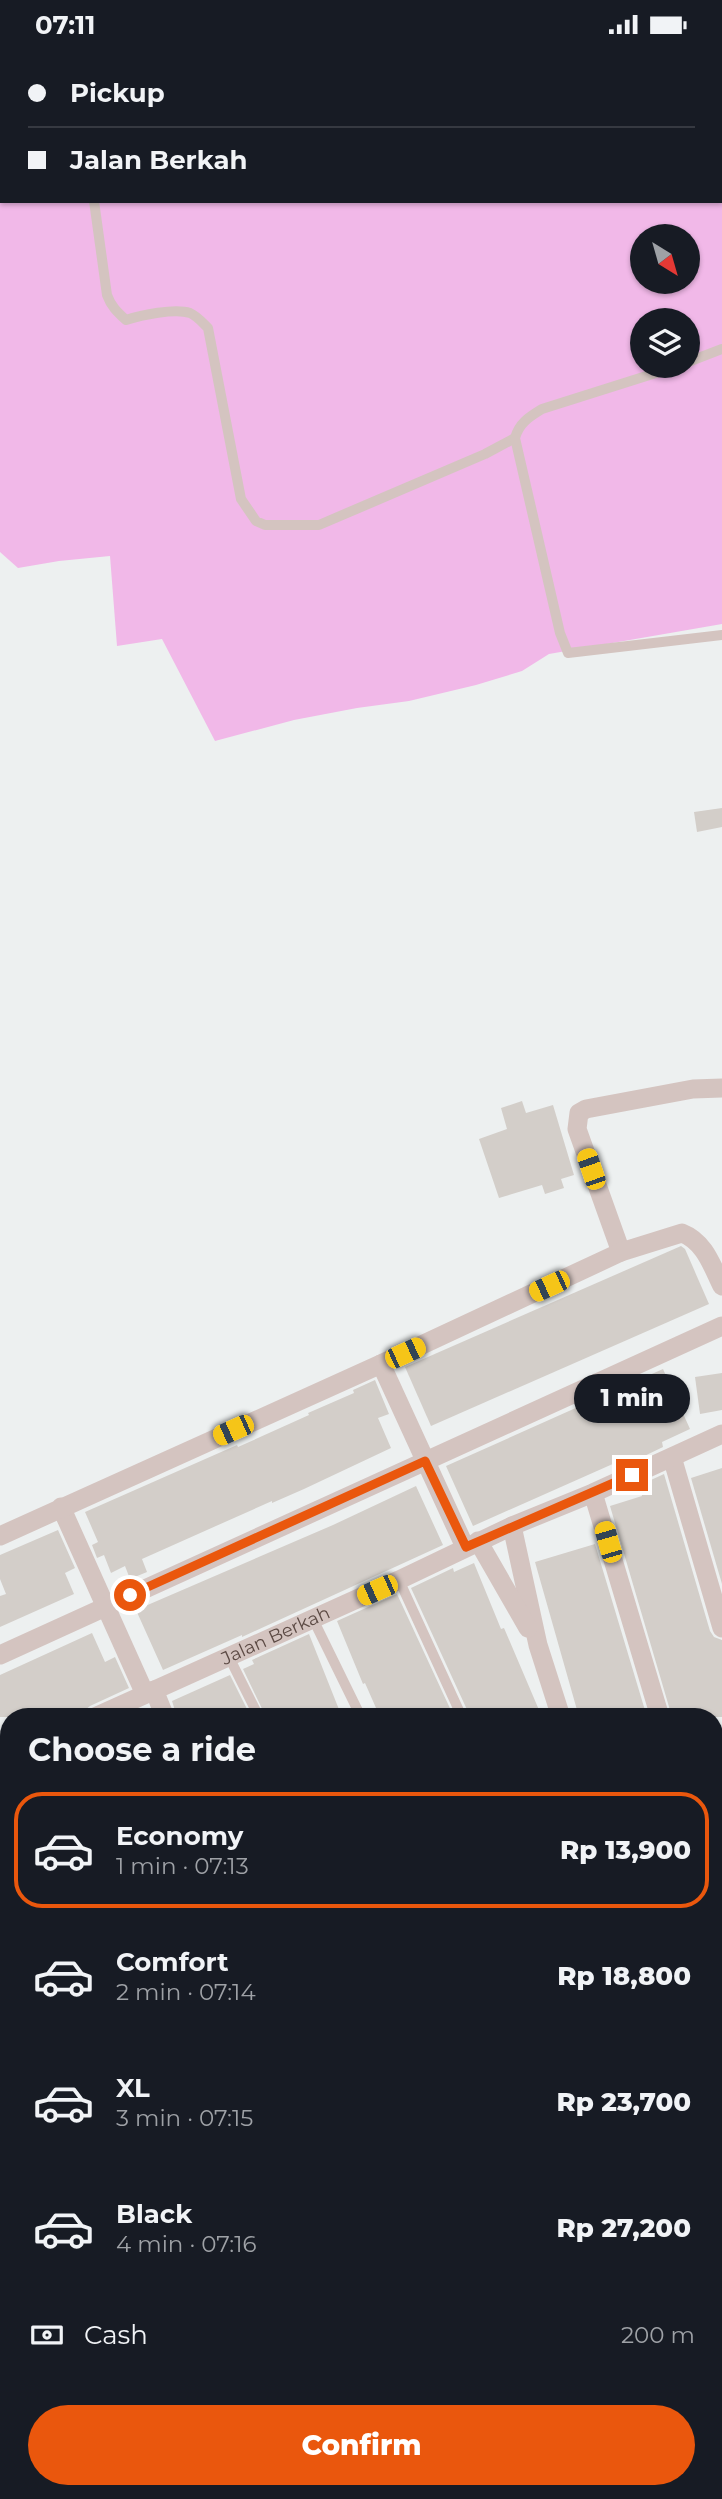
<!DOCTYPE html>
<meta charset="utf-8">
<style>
:root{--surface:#171b24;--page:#20242c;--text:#f1f3f6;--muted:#9ea1a6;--line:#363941;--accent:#ea570d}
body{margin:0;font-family:Montserrat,sans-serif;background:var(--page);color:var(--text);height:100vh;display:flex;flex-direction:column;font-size:26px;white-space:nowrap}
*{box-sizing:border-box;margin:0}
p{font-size:23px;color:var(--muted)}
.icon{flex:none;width:38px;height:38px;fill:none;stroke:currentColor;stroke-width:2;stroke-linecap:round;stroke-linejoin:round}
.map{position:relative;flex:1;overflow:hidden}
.panel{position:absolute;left:0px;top:1659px;width:723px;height:791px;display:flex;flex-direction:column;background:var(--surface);border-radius:28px 28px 0 0;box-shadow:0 2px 5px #0004}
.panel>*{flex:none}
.guide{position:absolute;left:0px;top:0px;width:723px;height:154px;box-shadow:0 2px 5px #0004;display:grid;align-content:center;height:154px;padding:0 28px;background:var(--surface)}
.needle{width:46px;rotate:143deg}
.buttons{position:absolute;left:630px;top:175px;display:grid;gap:14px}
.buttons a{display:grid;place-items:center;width:70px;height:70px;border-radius:50%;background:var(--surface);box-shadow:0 2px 5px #0004;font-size:35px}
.end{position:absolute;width:32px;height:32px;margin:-16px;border:9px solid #ea570d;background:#fff;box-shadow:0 0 0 4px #fff}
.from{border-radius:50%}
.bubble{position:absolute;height:49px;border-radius:24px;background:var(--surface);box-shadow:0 2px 5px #0004;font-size:23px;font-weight:800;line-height:49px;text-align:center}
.car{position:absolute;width:21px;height:42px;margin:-21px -10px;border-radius:9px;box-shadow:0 0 5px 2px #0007;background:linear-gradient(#f5c518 24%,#345 0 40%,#f5c518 0 76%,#345 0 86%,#f5c518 0)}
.guide b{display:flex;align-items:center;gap:24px;height:66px;font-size:26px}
.guide b+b{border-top:2px solid var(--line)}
.guide i{width:18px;height:18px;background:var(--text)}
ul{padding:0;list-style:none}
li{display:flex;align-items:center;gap:21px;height:116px;margin:0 14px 10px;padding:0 14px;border:4px solid transparent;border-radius:28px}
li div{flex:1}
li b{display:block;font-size:26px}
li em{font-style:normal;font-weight:800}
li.active{border-color:var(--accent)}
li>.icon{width:63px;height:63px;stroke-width:1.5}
h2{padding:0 28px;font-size:32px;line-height:84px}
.pay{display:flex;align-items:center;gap:18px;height:77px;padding:0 28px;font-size:26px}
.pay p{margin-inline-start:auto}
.button{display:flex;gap:14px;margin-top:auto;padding:14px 28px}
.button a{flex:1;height:80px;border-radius:42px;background:var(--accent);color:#fff;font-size:28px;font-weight:800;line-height:80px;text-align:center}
.status{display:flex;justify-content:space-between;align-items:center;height:49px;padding:0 35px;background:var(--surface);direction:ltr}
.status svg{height:19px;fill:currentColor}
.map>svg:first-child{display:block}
</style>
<div class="status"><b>07:11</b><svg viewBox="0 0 49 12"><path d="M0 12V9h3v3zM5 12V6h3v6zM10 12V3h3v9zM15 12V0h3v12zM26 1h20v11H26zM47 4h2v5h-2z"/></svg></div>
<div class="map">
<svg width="722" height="2450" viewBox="0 0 722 2450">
<rect width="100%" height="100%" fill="#edf0f0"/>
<g fill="#f1b8e8" fill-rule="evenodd">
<path d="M90,0H523V2H85Z"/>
<path d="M0,32H2V152H721L722,75V575L549,605L522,622L476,636L409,652L357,659L294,671L215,692L162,590L117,597L110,507L59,512L18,519L0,503ZM642,187H688V233H642ZM642,271H688V317H642Z"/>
</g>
<g fill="#d3cec9">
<path d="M722,759V778L697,783L694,763Z"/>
<path d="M522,1052L526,1064L553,1056L574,1126L561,1130L564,1139L545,1145L542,1136L499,1149L479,1090L507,1080L501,1059Z"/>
<path d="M681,1197L685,1200L709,1255L431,1377L405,1318Z"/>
<path d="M663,1320L690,1380L662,1393L663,1398L634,1412L633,1406L473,1477L446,1417Z"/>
<path d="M722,1324V1361L700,1365L695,1328Z"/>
<path d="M375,1331L389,1365L378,1369L391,1399L304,1440L272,1454V1452L142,1510L147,1523L130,1530L125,1517L111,1524L104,1506L97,1509L92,1496L98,1493L85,1463L237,1396L238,1398L309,1366L308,1364L354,1344L353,1341Z"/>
<path d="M722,1419V1535L691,1429Z"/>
<path d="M664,1425L710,1582L714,1588L722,1591V1668H672L610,1457L642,1447L640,1436Z"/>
<path d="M416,1437L443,1496L242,1588V1586L163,1621L136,1561L333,1476Z"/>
<path d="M58,1481L75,1519L65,1524L74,1545L0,1578V1547L6,1545L0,1530V1506Z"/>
<path d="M595,1495L647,1668H618L615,1660L589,1668H579L535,1513Z"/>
<path d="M474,1514L501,1580L504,1579L542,1668H478L476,1662L469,1665L411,1539L453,1519L454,1523Z"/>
<path d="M397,1545L454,1668H380L365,1634L363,1635L337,1572Z"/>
<path d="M92,1584L105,1613L115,1608L129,1639L90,1657L85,1661L83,1668H0V1626Z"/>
<path d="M309,1585L342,1668H266L243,1620L254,1615L252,1611Z"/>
<path d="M230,1626L251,1668H177L172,1652Z"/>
</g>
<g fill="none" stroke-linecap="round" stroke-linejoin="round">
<g stroke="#d4c4c0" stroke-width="10">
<path d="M94,152L107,246C111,257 117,263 126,271C141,266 175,259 190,264C197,267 202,273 208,279L241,450L256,472L265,476H319L485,405L515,389"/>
<path d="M688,313L722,300"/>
<path d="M678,317L542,360C529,368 519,374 515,389L560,584L568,604L722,586"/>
<path d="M399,1531L462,1668"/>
<path d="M313,1570L361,1668"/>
<path d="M229,1608L259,1668"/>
<path d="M0,1812L9,1808"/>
<path d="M0,2111L7,2150"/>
</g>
<g stroke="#d4c4c0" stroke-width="19">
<path d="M63,2L67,0"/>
<path d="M0,23L2,22"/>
<path d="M621,1203L577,1080L579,1064L586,1060L693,1040L722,1039"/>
<path d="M381,1315L465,1498"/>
<path d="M672,1408L722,1579"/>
<path d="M593,1444L660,1668"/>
<path d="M61,1458L145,1645"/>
<path d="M512,1477L538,1596L561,1668"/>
<path d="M0,1487L381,1315L621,1203L682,1184C705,1193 712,1217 722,1237"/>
<path d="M478,1492L528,1579"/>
<path d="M0,1606L722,1277"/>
<path d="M154,1641L165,1668"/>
<path id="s1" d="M95,1668L399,1531L512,1477L593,1444L722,1385"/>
<path d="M0,1711L9,1707"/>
<path d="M714,1849L722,1876"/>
<path d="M714,2116L722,2115"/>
<path d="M8,2150H9"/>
<path d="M714,2213L722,2212"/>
<path d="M714,2282L717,2313"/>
<path d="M348,2450V2441"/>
</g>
</g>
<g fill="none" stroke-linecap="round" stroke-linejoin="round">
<path stroke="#ea570d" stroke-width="9" d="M130,1546L425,1412L466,1498L632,1426"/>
</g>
<g text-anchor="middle" stroke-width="6" stroke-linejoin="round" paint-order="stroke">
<g font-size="18" fill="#5c4a44" stroke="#fff">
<text dy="6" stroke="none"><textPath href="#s1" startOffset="198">Jalan Berkah</textPath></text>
</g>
</g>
</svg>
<div class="buttons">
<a><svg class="needle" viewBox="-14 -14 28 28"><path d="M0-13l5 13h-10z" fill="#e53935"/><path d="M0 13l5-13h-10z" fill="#9ea1a6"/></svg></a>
<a><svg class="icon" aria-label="layers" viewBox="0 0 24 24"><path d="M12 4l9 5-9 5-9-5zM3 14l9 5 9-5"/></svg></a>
</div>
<i class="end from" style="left:130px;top:1546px"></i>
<i class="end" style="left:632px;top:1426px"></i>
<div class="bubble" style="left:574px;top:1325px;width:116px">1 min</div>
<i class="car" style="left:591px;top:1120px;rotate:341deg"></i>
<i class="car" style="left:549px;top:1237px;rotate:245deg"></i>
<i class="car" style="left:405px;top:1304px;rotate:65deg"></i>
<i class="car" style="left:233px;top:1381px;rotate:246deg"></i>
<i class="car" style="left:608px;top:1493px;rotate:344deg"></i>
<i class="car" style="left:377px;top:1541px;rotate:246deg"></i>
<div class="guide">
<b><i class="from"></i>Pickup</b>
<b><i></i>Jalan Berkah</b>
</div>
<section class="panel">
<h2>Choose a ride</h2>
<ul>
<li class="active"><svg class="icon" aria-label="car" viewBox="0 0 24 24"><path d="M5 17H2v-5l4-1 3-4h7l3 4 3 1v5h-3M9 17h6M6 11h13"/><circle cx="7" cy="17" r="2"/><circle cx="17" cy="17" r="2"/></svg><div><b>Economy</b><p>1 min · 07:13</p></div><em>Rp 13,900</em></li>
<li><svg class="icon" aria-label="car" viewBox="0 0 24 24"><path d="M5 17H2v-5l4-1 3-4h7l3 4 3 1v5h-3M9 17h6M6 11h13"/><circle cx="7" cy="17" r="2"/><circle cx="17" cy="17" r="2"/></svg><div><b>Comfort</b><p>2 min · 07:14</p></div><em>Rp 18,800</em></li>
<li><svg class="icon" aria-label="car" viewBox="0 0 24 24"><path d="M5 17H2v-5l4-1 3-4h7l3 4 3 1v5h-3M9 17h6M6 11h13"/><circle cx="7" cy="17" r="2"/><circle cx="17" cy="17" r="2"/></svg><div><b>XL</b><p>3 min · 07:15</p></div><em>Rp 23,700</em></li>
<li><svg class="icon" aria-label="car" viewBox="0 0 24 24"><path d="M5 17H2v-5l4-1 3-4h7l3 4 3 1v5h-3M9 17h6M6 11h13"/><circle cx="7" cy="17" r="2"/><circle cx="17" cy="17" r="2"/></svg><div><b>Black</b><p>4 min · 07:16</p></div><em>Rp 27,200</em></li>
</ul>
<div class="pay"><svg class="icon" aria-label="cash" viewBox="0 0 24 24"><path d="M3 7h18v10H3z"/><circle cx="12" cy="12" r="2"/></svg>Cash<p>200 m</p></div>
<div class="button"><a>Confirm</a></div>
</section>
</div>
